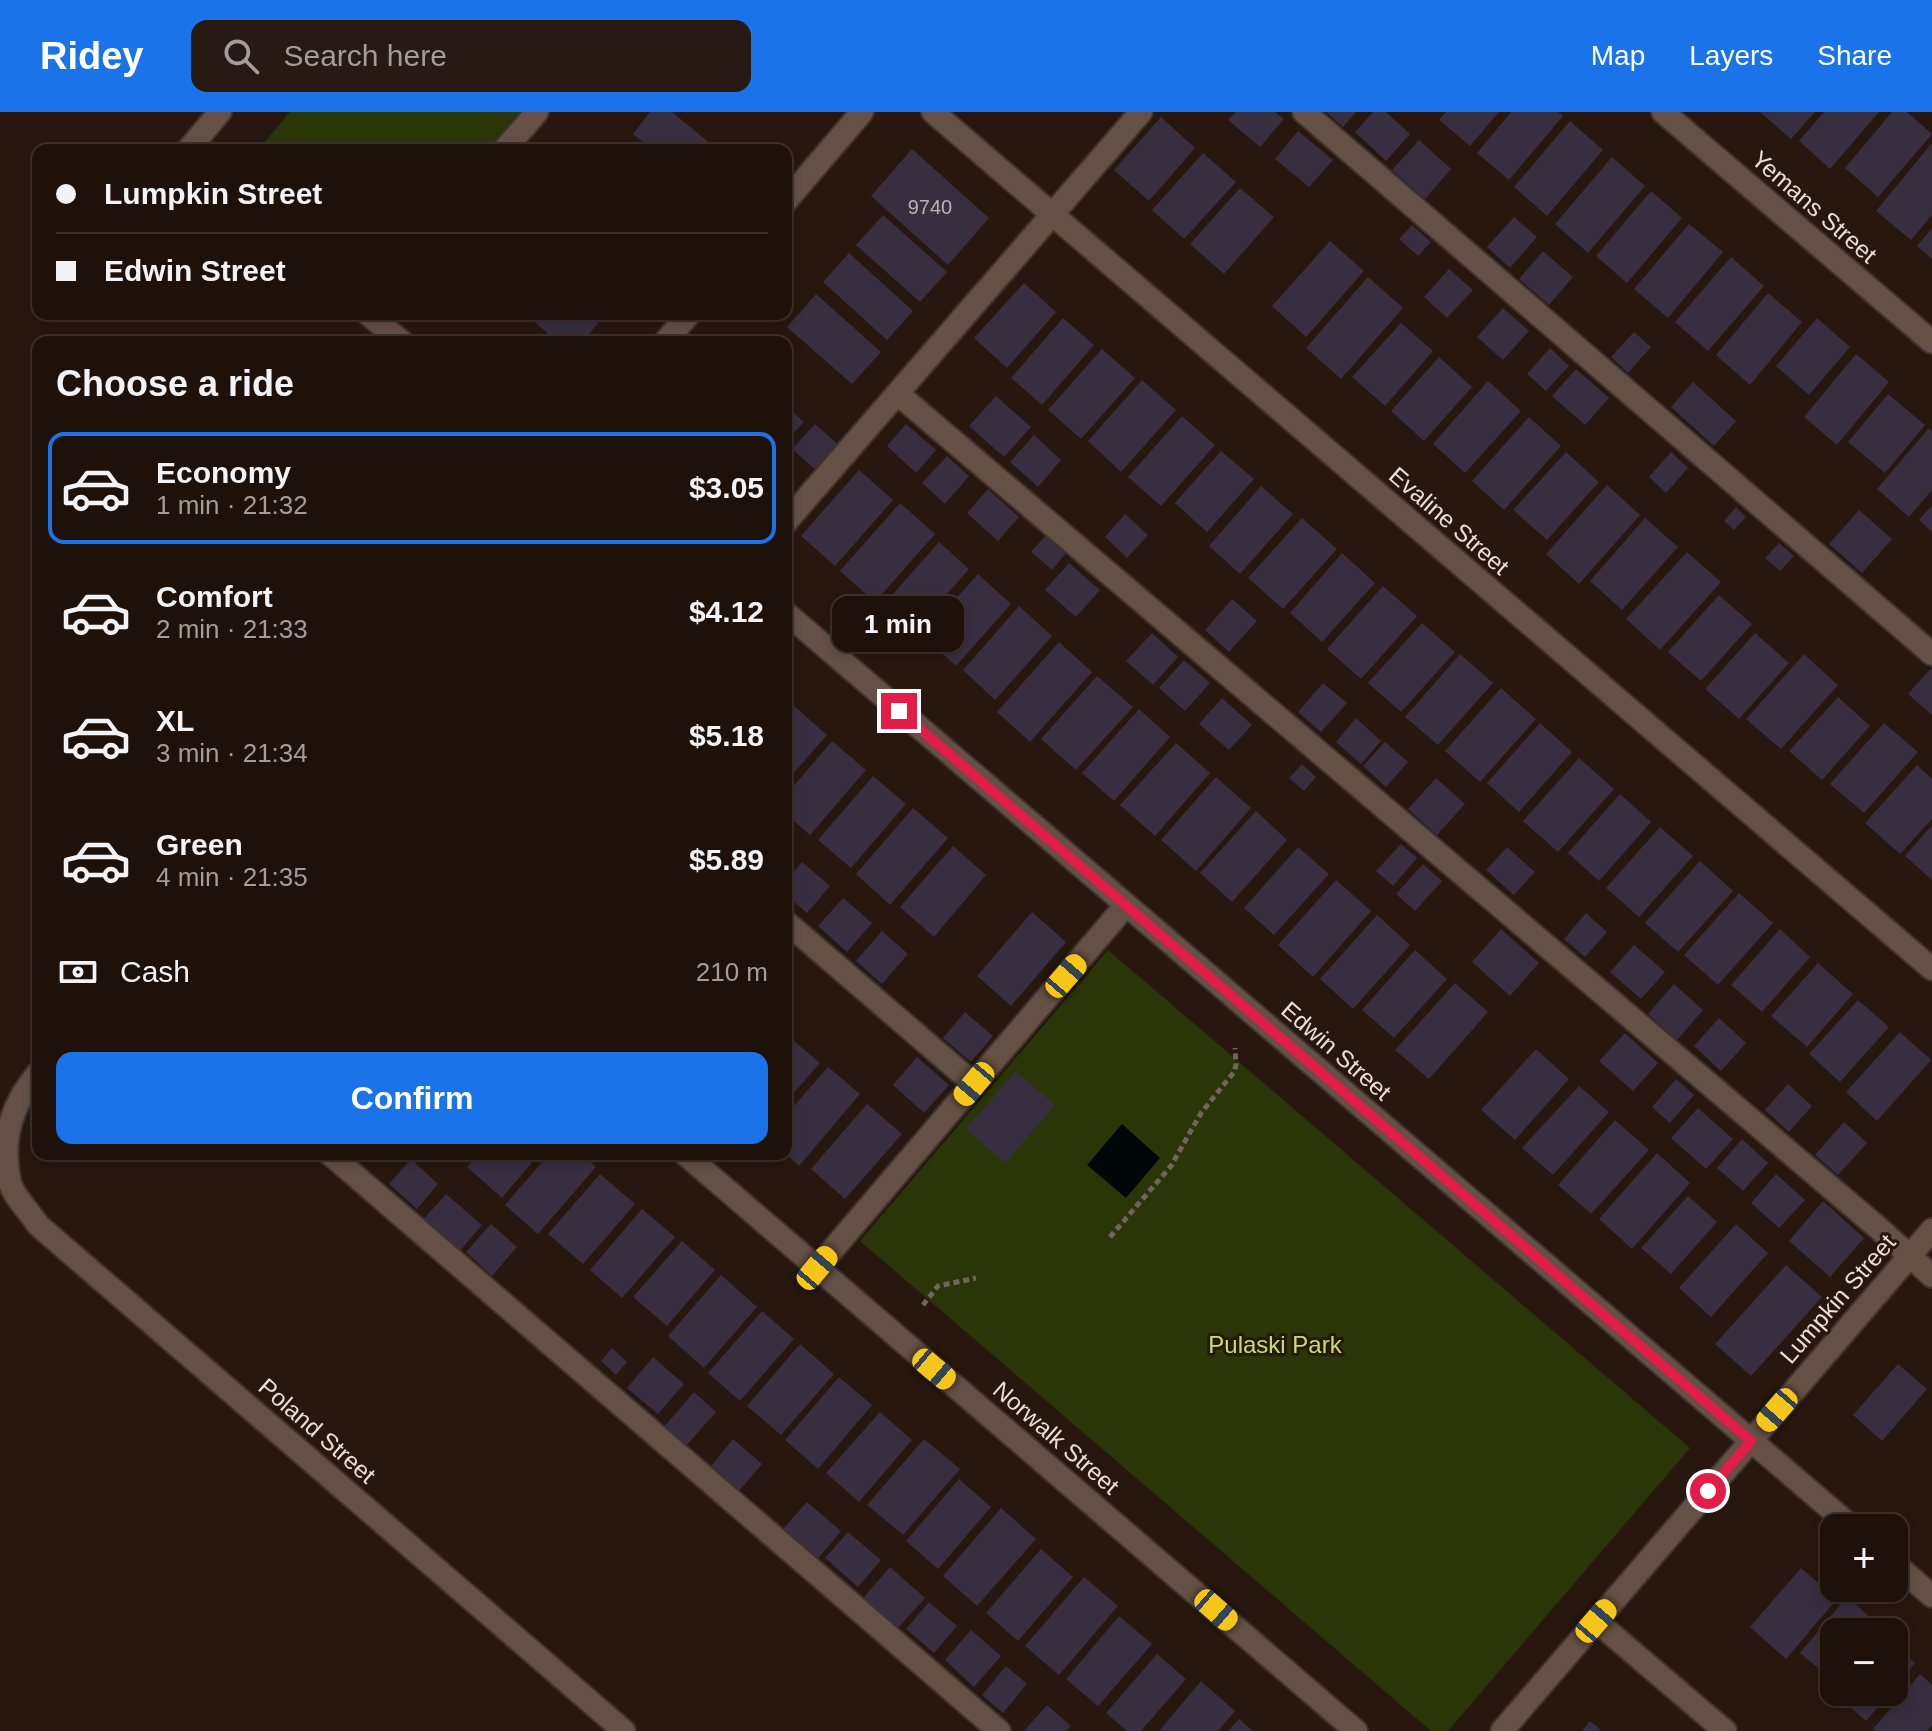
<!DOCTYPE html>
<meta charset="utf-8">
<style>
:root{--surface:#1e110a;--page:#261a13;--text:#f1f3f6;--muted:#a19d9c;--line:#3c312b;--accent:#1a73e8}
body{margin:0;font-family:Helvetica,sans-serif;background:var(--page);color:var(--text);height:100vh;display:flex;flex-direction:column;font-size:30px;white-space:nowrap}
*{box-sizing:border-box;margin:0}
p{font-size:26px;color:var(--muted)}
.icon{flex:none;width:44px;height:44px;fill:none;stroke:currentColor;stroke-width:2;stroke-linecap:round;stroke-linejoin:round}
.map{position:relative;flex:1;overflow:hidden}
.drawer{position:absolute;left:32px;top:224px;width:760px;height:824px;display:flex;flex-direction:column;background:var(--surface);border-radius:16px;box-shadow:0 4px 12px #0003,0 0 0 2px var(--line)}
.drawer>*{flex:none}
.top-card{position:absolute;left:32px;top:32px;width:760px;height:176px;border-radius:16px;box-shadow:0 4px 12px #0003,0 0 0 2px var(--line);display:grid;align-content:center;height:176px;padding:0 24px;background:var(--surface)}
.fabs{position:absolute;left:1820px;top:1402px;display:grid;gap:16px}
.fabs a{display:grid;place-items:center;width:88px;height:88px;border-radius:16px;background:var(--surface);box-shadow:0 4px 12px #0003,0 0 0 2px var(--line);font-size:40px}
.end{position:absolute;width:36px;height:36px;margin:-18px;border:10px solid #e11d48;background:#fff;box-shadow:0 0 0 4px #fff}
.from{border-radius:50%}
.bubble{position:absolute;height:56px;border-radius:16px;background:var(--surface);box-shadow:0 4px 12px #0003,0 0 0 2px var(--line);font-size:26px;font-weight:800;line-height:56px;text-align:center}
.car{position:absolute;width:24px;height:48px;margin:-24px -12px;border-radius:10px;box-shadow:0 0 6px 2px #0007;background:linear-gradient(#f5c518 24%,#345 0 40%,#f5c518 0 76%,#345 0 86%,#f5c518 0)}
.top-card b{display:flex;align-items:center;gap:28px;height:76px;font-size:30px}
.top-card b+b{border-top:2px solid var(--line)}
.top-card i{width:20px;height:20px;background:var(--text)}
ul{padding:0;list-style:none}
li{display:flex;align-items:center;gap:24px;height:112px;margin:0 16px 12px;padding:0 8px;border:4px solid transparent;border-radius:16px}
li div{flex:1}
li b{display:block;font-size:30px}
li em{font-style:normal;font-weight:800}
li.current{border-color:var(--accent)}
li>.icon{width:72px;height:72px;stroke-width:1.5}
h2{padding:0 24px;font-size:36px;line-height:96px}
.pay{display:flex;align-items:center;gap:20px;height:88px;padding:0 24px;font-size:30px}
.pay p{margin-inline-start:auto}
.button{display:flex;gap:16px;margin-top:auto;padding:16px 24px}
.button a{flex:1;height:92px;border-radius:16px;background:var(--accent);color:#fff;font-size:32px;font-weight:800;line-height:92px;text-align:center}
header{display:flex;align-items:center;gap:48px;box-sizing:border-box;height:112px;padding:0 40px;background:var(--accent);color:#fff}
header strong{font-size:38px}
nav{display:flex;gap:44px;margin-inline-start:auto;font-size:28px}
.search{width:560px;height:72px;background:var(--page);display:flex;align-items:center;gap:20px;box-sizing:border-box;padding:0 28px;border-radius:16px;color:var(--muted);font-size:30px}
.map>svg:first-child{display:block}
</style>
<header>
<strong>Ridey</strong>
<div class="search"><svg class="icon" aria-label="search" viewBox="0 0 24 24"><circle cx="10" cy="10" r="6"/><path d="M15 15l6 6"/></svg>Search here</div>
<nav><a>Map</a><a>Layers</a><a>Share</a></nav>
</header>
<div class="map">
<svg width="1932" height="1619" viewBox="0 0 1932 1619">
<rect width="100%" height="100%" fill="#28170e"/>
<g fill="#2b3608">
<path d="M290,0H523L490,38H258Z"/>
<path d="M1108,838L1690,1336L1448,1619H1431L860,1129Z"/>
</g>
<path fill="#000709" d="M1122,1012L1160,1046L1126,1086L1087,1053Z"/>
<g fill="#372e3f">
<path d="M650,0H672L718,38H653L633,22Z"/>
<path d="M1236,0H1275L1284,7L1260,35L1228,8Z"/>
<path d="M1326,0H1356L1343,15Z"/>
<path d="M1373,0H1386L1410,22L1386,49L1355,20Z"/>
<path d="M1446,0H1499L1470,34L1439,8Z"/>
<path d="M1511,0H1558L1563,4L1509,68L1477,41Z"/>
<path d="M1760,0H1815L1791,27Z"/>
<path d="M1824,0H1879L1830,57L1799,29Z"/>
<path d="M1892,0H1907L1932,22L1878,85L1845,56Z"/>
<path d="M1161,5L1195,36L1149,89L1114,58Z"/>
<path d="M1570,9L1603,38L1547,104L1514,75Z"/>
<path d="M1298,19L1333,48L1309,75L1275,47Z"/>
<path d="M1419,28L1451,57L1425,87L1392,58Z"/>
<path d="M1932,31V103L1911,128L1876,99Z"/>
<path d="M912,37L989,106L948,153L871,84Z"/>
<path d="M1203,41L1236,70L1184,127L1152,98Z"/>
<path d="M1612,45L1645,74L1588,141L1555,112Z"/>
<path d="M1240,76L1274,105L1224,162L1190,132Z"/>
<path d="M1651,79L1682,106L1627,171L1596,144Z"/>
<path d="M883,103L947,160L920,190L856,133Z"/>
<path d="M1514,105L1537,125L1510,156L1487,135Z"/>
<path d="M1689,112L1723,140L1668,206L1634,177Z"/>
<path d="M1412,113L1431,130L1418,144L1399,127Z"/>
<path d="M1932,116V147L1917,134Z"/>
<path d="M1330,129L1364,159L1306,225L1272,194Z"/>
<path d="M1543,139L1573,165L1549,193L1519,167Z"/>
<path d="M849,141L913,199L887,228L823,170Z"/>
<path d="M1731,145L1764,174L1708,239L1675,210Z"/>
<path d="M1449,157L1473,178L1447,206L1424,185Z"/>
<path d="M1368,165L1403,196L1341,267L1306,236Z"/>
<path d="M1024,171L1056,200L1007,256L974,226Z"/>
<path d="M1768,181L1802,210L1750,273L1716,243Z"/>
<path d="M816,182L881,240L852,272L787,215Z"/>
<path d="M1503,196L1529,219L1503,248L1477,225Z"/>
<path d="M525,202H587L598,211L583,230H558Z"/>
<path d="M1063,206L1094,233L1042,293L1011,266Z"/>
<path d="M1817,206L1850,235L1809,283L1776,254Z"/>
<path d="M1401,211L1433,239L1385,294L1352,265Z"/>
<path d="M1634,220L1651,235L1628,261L1611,245Z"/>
<path d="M1550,236L1569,254L1546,279L1527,262Z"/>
<path d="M1102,237L1135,266L1081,327L1048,298Z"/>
<path d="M1856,242L1889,270L1837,333L1804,305Z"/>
<path d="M1439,245L1472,275L1424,329L1391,299Z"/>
<path d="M1576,257L1609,286L1585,313L1552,284Z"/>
<path d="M1142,268L1176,298L1121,360L1088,329Z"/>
<path d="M1488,269L1521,299L1465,361L1433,332Z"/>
<path d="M1693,270L1736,309L1714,334L1671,295Z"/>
<path d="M1888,282L1925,313L1885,361L1848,330Z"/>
<path d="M996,284L1031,315L1004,345L969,314Z"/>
<path d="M786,294L804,310L786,329Z"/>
<path d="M1182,304L1215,333L1161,394L1128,365Z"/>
<path d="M1529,305L1561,334L1504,398L1472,369Z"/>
<path d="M815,312L841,335L819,361L792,337Z"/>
<path d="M906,312L936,338L916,361L887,334Z"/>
<path d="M1929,316L1932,319V378L1909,405L1877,377Z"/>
<path d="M1034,323L1061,348L1038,375L1010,350Z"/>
<path d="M1221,339L1254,367L1207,420L1175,391Z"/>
<path d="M1566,340L1599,370L1547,428L1513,398Z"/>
<path d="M1671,340L1688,356L1666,381L1649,365Z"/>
<path d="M947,344L969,364L945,392L922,371Z"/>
<path d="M859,358L893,388L835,454L801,424Z"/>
<path d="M1607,373L1640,403L1579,472L1546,442Z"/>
<path d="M1261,374L1293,402L1240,462L1209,434Z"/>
<path d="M988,377L1019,405L998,429L967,401Z"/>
<path d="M900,391L935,422L875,490L840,459Z"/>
<path d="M1932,393V420L1919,408Z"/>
<path d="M1736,395L1746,405L1734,418L1724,409Z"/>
<path d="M1859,398L1892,427L1862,461L1829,432Z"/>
<path d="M1125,402L1148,423L1127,446L1105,425Z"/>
<path d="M1302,406L1337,437L1283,497L1248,466Z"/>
<path d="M1645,406L1678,435L1622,498L1590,469Z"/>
<path d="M1046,423L1066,441L1052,458L1031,440Z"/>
<path d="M939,430L969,457L916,517L886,490Z"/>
<path d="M1779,431L1794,444L1780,459L1765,446Z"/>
<path d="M1687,440L1721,470L1660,538L1626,507Z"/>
<path d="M1342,441L1375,471L1322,530L1290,501Z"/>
<path d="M1069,451L1100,478L1076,505L1045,478Z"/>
<path d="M978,462L1011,492L956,554L923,524Z"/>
<path d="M1383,474L1417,504L1361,567L1327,537Z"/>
<path d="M1719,483L1752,512L1701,569L1668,540Z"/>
<path d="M1232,487L1257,509L1229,540L1205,518Z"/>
<path d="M1019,494L1052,524L995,588L963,558Z"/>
<path d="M1422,511L1455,540L1401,600L1368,571Z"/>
<path d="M1152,521L1178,545L1153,573L1126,549Z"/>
<path d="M1755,521L1789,551L1739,607L1705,577Z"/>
<path d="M1059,530L1092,560L1030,630L997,600Z"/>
<path d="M1460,542L1493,571L1438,633L1405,605Z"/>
<path d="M1804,542L1838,573L1781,637L1746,607Z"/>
<path d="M1184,548L1210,571L1185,599L1159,576Z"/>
<path d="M1930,557L1932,558V603L1908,582Z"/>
<path d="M1097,564L1133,595L1076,658L1041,627Z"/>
<path d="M1323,571L1347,591L1321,620L1298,600Z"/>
<path d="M1501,576L1536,607L1480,670L1445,639Z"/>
<path d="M1838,585L1870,614L1822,668L1789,639Z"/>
<path d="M1222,586L1252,613L1229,638L1199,612Z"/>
<path d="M794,594L827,623L786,670V603Z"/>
<path d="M1139,597L1170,625L1114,689L1082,661Z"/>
<path d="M1356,606L1381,629L1361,652L1336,630Z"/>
<path d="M1540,611L1572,640L1519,700L1487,671Z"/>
<path d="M1884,611L1918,640L1864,701L1830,672Z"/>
<path d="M832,629L866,658L810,723L786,702V683Z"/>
<path d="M1385,630L1408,650L1386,675L1363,654Z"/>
<path d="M1176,631L1210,661L1155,724L1120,693Z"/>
<path d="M1579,646L1614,677L1558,740L1523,709Z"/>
<path d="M1302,652L1316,665L1304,679L1289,666Z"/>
<path d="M1917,653L1932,667V707L1900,742L1865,711Z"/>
<path d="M873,664L906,692L851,756L818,728Z"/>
<path d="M1216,665L1251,696L1196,759L1161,728Z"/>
<path d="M1436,666L1465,692L1437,723L1408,697Z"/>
<path d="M1620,682L1651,710L1599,769L1568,741Z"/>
<path d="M913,696L948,726L890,793L856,762Z"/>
<path d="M1256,699L1287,728L1232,790L1200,761Z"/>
<path d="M1932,713V768L1905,744Z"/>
<path d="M1660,715L1693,744L1639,805L1606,776Z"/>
<path d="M1401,732L1417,746L1393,774L1376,759Z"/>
<path d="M953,734L986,763L934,825L900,795Z"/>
<path d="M1298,735L1329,762L1274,823L1244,796Z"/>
<path d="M1507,735L1535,760L1514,783L1486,758Z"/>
<path d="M1700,749L1733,779L1678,840L1645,811Z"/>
<path d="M802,750L830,774L807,801L786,783V768Z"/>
<path d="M1423,752L1442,769L1415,799L1396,782Z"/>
<path d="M1336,768L1371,799L1313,865L1278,833Z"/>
<path d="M1739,781L1773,811L1718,873L1684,843Z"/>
<path d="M843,786L872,811L847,840L818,814Z"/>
<path d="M1032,800L1066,830L1011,894L977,864Z"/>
<path d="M1586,801L1607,820L1585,845L1564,827Z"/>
<path d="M1377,803L1410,833L1353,897L1320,867Z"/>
<path d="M1501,817L1539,851L1510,884L1472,850Z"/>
<path d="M1780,817L1810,845L1762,900L1731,873Z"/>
<path d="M882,819L908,842L882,872L856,849Z"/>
<path d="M1634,833L1665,860L1641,887L1610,860Z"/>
<path d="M1415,838L1447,867L1394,926L1362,898Z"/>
<path d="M1818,851L1853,882L1807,935L1771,904Z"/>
<path d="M1455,871L1488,900L1429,967L1395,938Z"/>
<path d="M1674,872L1703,898L1677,928L1648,902Z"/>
<path d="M1858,888L1889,915L1840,970L1809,942Z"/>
<path d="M965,900L993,924L971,950L943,926Z"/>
<path d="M1719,906L1746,931L1721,959L1694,934Z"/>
<path d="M1900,920L1931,948L1877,1009L1846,980Z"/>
<path d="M1625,921L1658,951L1633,979L1599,949Z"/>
<path d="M788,924L820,951L786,990V927Z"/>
<path d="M1536,937L1569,967L1515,1028L1481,998Z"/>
<path d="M917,945L949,973L924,1001L893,973Z"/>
<path d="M828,955L860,982L799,1054L786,1042V1003Z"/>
<path d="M1016,959L1055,993L1005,1051L966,1017Z"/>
<path d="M1676,967L1694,983L1670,1011L1652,995Z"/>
<path d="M1788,972L1812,994L1789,1020L1765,998Z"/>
<path d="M1579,974L1609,1000L1553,1063L1522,1036Z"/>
<path d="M867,992L902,1022L845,1087L811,1057Z"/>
<path d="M1698,996L1733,1027L1706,1057L1671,1026Z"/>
<path d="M1615,1008L1649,1038L1591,1102L1558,1073Z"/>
<path d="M1844,1010L1867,1031L1838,1063L1815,1043Z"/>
<path d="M1742,1027L1768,1051L1743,1079L1717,1056Z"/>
<path d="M1657,1041L1690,1071L1632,1137L1599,1107Z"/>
<path d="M478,1042H539L502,1086L467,1055Z"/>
<path d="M549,1042H581L596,1055L538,1122L505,1093Z"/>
<path d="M411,1047L438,1072L417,1097L389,1072Z"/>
<path d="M600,1062L635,1092L583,1152L548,1122Z"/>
<path d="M1776,1062L1805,1088L1779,1116L1751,1091Z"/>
<path d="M446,1082L482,1113L458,1141L422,1109Z"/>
<path d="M1688,1084L1717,1110L1671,1162L1641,1136Z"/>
<path d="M1823,1089L1864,1126L1830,1165L1789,1129Z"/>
<path d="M642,1097L675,1125L622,1186L590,1158Z"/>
<path d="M491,1112L517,1135L492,1164L466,1140Z"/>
<path d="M1736,1112L1768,1141L1711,1205L1679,1176Z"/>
<path d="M682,1129L715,1158L667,1214L633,1185Z"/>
<path d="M1786,1153L1822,1185L1751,1264L1715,1232Z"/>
<path d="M721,1163L757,1195L704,1256L668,1224Z"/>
<path d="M762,1199L794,1227L740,1289L708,1261Z"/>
<path d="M800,1232L834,1262L781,1323L747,1294Z"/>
<path d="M612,1236L627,1250L616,1263L601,1249Z"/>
<path d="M653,1245L684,1272L658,1302L627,1276Z"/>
<path d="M1898,1252L1927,1277L1882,1329L1853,1303Z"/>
<path d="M839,1265L872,1293L818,1357L785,1328Z"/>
<path d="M694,1280L716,1300L686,1334L664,1315Z"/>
<path d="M880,1300L912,1328L859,1390L826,1361Z"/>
<path d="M733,1327L762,1352L739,1379L711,1354Z"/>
<path d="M924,1327L960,1357L903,1423L867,1393Z"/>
<path d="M959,1367L991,1395L938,1457L906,1429Z"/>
<path d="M807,1390L841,1419L817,1448L782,1418Z"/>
<path d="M1001,1396L1036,1427L977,1494L943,1464Z"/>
<path d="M848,1420L881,1448L858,1475L825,1446Z"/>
<path d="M1041,1437L1073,1465L1018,1529L986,1501Z"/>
<path d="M890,1455L925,1486L898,1516L863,1486Z"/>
<path d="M1801,1456L1837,1487L1786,1547L1750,1515Z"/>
<path d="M1084,1465L1118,1494L1059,1563L1025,1534Z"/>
<path d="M1847,1485L1879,1513L1873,1520H1834V1566L1832,1568L1800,1541Z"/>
<path d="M929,1490L957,1514L934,1541L906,1517Z"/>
<path d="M1119,1504L1152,1532L1098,1594L1066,1567Z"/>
<path d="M971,1518L1001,1544L974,1575L945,1548Z"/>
<path d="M1894,1533L1915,1551L1894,1576Z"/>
<path d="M1157,1542L1186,1567L1141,1619H1127L1106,1601Z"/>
<path d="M1006,1554L1027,1572L1003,1601L982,1583Z"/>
<path d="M1920,1562L1932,1573V1613L1927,1619H1876L1873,1617Z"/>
<path d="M1201,1569L1235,1599L1218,1619H1159Z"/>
<path d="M1833,1580H1891L1866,1609Z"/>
<path d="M1047,1593L1071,1614L1066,1619H1024Z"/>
<path d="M1239,1607L1253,1619H1228Z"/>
<path d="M1590,1609L1602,1619H1582Z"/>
</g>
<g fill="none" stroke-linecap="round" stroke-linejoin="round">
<defs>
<g id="service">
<path d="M1304,0L1932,542"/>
<path d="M504,38L537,0"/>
<path d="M898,282L1883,1120L1932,1164"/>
<path d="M786,410L1141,0"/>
<path d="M786,810L974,972"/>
<path d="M330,1042L999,1619"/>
<path d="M817,1156L1126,793"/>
<path d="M1596,1509L1725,1619"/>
</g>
<g id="minor">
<path d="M933,0L1932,857"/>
<path d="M1663,0L1932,230"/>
<path d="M188,38L220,0"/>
<path d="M368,202L402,230"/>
<path d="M786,501L1853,1416"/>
<path d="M685,1042L1356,1619"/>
<path d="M1894,1451L1932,1484"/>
<path d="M1502,1619L1932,1118"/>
</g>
<g id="tertiary">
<path d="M786,89L862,0"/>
<path d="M665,230L689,202"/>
<path d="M38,961C11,993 0,1029 10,1071C14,1085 30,1100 38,1113L624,1619"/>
</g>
</defs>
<use href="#service" stroke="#40332f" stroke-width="26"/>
<use href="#minor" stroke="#40332f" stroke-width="26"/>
<use href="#tertiary" stroke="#40332f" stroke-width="26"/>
<g stroke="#72635b" stroke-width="5" stroke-dasharray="6 4" stroke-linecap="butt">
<path d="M1110,1125L1171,1054L1201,1001L1234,960L1236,953L1235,936"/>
<path d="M923,1193L938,1174L976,1166"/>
</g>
<use href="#service" stroke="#645045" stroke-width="22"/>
<use href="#minor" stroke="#645045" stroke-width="22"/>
<use href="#tertiary" stroke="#645045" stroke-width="22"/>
</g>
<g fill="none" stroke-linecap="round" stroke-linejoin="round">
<path stroke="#e11d48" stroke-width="10" d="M899,599L1751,1329L1708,1379"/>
</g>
<g text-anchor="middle" stroke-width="6" stroke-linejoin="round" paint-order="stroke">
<g font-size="20" fill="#bdb2b1">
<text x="930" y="102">9740</text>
</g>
<g font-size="24" fill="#eaded7" stroke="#28170e">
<text transform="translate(1814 95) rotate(41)" y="8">Yemans Street</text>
<text transform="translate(1449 409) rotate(41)" y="8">Evaline Street</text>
<text transform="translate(1336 939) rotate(41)" y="8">Edwin Street</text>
<text transform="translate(1838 1187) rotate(-49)" y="8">Lumpkin Street</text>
<text transform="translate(317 1319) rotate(41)" y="8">Poland Street</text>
<text transform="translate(1056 1326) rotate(41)" y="8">Norwalk Street</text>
</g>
<g font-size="24" fill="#c0e268" stroke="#28170e">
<text x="1275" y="1241">Pulaski Park</text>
</g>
</g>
</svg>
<div class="fabs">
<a>+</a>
<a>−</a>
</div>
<i class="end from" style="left:1708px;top:1379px"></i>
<i class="end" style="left:899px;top:599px"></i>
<div class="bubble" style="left:832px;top:484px;width:132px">1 min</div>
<i class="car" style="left:1066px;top:864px;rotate:41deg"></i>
<i class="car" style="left:974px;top:972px;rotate:220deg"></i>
<i class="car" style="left:817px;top:1156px;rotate:40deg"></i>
<i class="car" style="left:934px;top:1257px;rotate:130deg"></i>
<i class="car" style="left:1777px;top:1298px;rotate:221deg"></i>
<i class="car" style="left:1216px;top:1498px;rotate:131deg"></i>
<i class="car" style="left:1596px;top:1509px;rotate:41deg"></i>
<div class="top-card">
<b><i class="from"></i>Lumpkin Street</b>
<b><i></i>Edwin Street</b>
</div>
<section class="drawer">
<h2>Choose a ride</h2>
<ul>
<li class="current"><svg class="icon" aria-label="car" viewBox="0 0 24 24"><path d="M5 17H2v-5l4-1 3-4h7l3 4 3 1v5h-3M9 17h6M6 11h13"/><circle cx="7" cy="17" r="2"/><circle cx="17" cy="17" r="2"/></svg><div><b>Economy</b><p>1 min · 21:32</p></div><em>$3.05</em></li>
<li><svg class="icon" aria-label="car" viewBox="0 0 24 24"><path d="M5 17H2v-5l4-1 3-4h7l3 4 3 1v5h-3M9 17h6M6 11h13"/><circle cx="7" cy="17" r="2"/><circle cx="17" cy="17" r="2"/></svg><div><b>Comfort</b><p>2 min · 21:33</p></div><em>$4.12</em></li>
<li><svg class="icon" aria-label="car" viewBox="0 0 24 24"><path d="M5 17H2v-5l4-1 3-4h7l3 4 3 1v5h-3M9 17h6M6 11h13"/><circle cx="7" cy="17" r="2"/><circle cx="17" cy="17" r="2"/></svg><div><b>XL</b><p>3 min · 21:34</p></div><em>$5.18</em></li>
<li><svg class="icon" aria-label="car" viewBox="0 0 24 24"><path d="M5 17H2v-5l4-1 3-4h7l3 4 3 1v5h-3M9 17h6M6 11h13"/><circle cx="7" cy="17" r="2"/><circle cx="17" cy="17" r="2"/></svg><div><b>Green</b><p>4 min · 21:35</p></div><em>$5.89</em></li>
</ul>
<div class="pay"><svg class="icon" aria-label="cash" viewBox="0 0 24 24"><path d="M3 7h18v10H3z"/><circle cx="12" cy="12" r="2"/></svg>Cash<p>210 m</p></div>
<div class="button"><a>Confirm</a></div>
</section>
</div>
